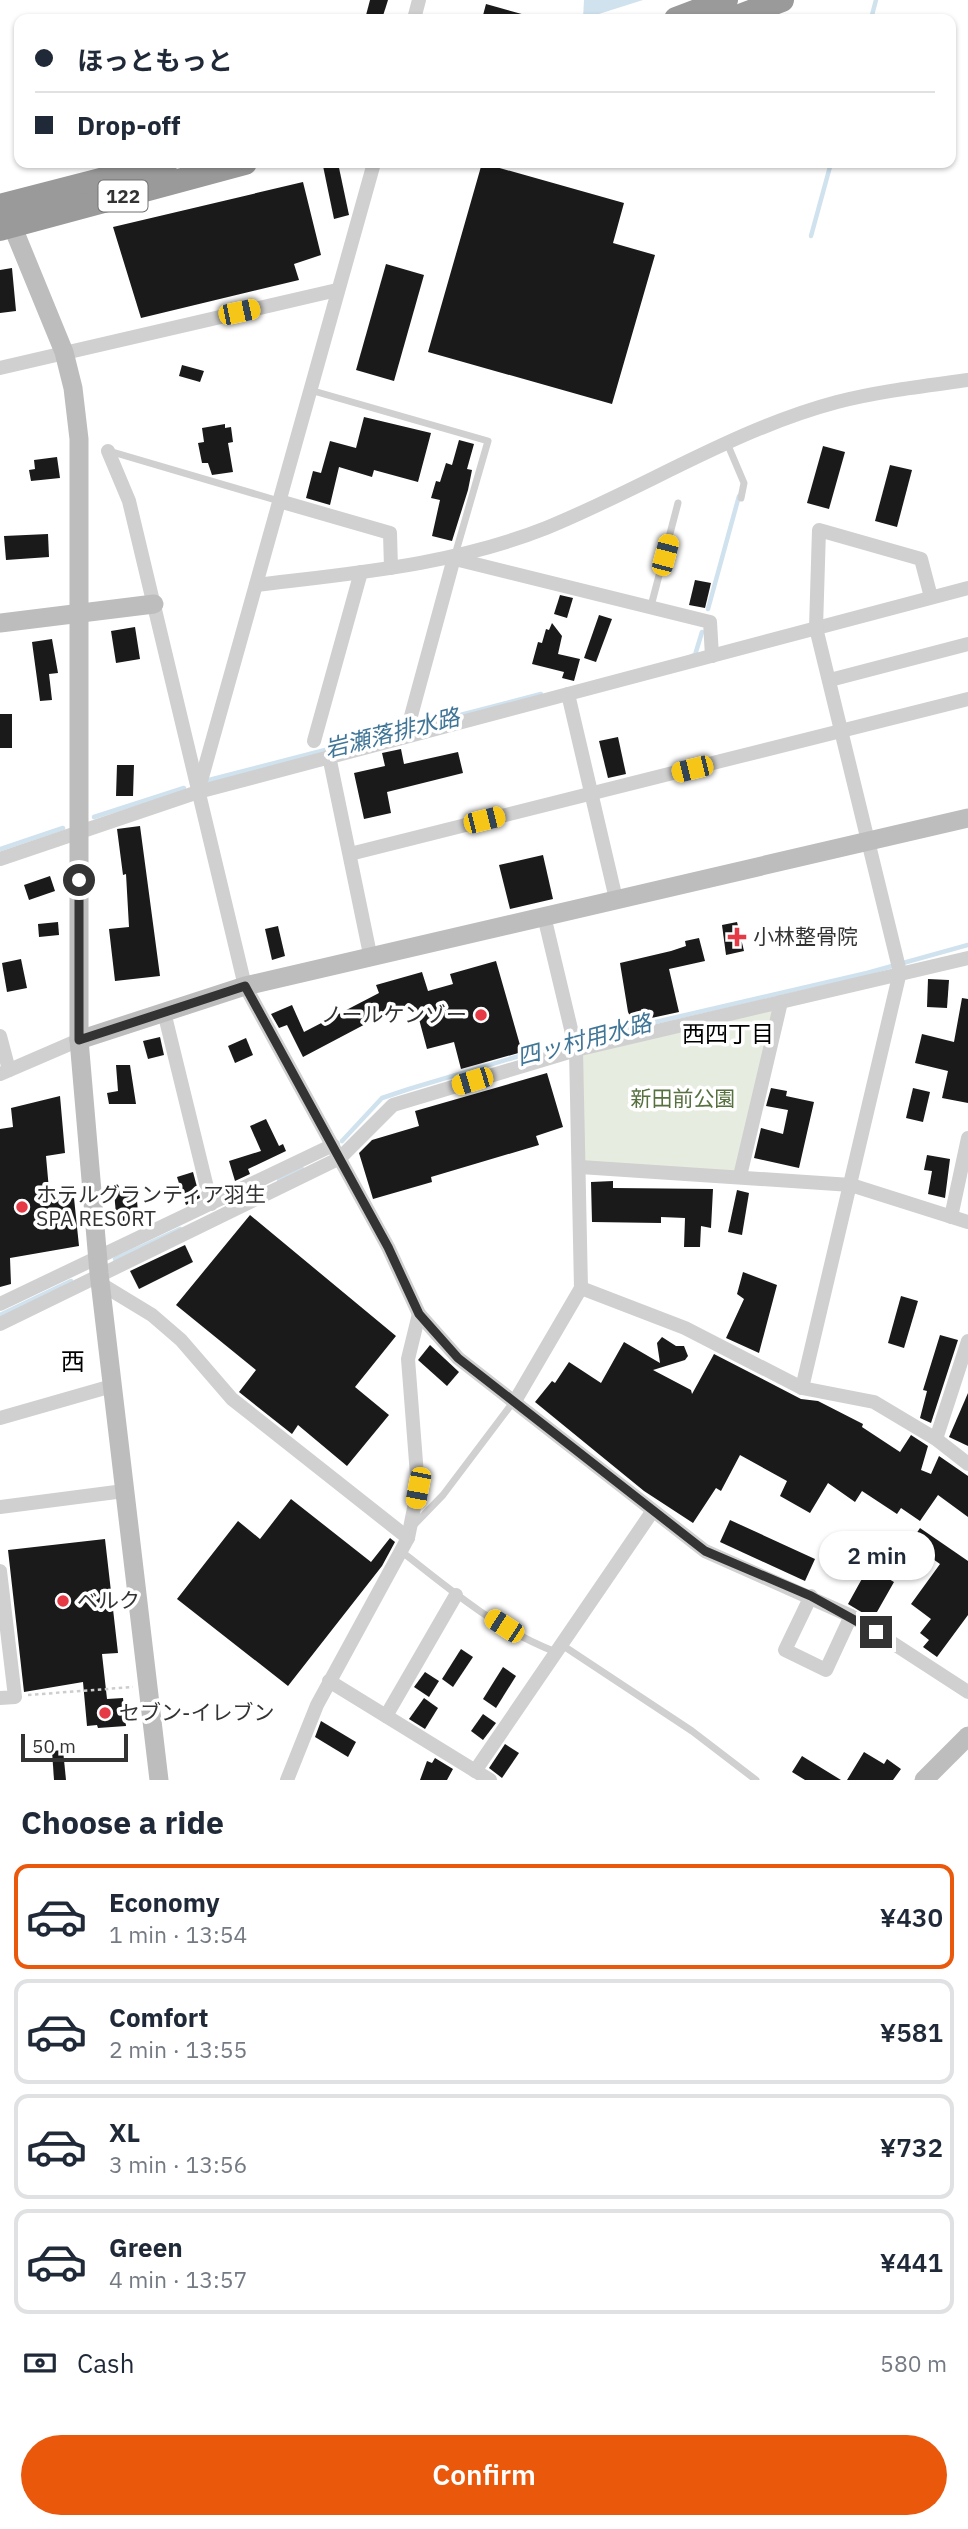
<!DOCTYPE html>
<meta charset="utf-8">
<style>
:root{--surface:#fff;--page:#f2f2f3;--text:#1f2937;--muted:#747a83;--line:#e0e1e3;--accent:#ea580c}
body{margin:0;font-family:"IBM Plex Sans","Noto Sans JP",sans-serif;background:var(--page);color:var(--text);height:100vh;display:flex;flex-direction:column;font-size:26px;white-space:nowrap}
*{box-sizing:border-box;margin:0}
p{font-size:23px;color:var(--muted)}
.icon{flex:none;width:38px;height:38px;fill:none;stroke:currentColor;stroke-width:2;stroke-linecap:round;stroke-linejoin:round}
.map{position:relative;height:1780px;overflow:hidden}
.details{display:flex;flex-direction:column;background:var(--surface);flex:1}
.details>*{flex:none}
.hud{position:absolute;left:14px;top:14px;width:942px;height:154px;border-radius:14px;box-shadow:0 2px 5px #0004;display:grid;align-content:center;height:154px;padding:0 21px;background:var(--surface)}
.scale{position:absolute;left:21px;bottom:18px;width:107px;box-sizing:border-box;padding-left:7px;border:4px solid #333;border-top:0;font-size:19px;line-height:24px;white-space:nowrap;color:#333;-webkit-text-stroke:5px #fff;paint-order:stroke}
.end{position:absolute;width:32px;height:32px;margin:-16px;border:9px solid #333;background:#fff;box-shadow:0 0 0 4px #fff}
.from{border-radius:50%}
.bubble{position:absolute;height:49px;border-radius:24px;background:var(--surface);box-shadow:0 2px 5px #0004;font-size:23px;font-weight:600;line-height:49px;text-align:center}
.car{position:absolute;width:21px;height:42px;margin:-21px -10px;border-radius:9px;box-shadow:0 0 5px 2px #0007;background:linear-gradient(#f5c518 24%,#345 0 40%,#f5c518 0 76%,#345 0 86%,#f5c518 0)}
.hud b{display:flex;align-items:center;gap:24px;height:66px;font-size:26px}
.hud b+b{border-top:2px solid var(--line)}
.hud i{width:18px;height:18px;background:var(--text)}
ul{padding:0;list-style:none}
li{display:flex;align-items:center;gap:21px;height:105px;margin:0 14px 10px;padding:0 7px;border:4px solid var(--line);border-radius:14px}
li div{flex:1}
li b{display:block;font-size:26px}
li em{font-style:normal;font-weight:600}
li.selected{border-color:var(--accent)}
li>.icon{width:63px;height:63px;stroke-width:1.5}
h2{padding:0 21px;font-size:32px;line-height:84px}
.pay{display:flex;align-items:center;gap:18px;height:77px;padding:0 21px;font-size:26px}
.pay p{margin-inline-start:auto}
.primary-button{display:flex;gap:14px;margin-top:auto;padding:14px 21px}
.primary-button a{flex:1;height:80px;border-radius:42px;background:var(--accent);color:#fff;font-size:28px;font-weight:600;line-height:80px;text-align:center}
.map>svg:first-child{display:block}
</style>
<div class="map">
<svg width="968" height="1780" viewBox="0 0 968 1780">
<rect width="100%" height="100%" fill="#fff"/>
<path fill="#e6ecdf" d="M781,1002L740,1176L580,1167L576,1050Z"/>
<path fill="#cfe2ee" d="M584,0H643L583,19Z"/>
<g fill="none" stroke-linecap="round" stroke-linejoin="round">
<g stroke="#cfe2ee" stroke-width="4.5">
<path d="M871,19L876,0"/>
<path d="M811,236L831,163"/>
<path d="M708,609L739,496"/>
<path d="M692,656L695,655L702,632"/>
<path d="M209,780L541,694"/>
<path d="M94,817L184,788"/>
<path d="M0,849L63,828"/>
<path d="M342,1141L382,1098L409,1089L556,1045L867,973L968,945"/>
<path d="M279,1180L302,1169"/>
<path d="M115,1259L180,1229"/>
<path d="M0,1315L71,1281"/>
</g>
</g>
<g fill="#1a1a1a">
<path d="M370,0H388L382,19H365Z"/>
<path d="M486,4L529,16V19H482Z"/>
<path d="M338,163L349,215L334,219L323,166Z"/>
<path d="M482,163L624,203L613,243L655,255L612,404L428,352Z"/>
<path d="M303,182L321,255L294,264L299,280L141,318L113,227Z"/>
<path d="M386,264L424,275L394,381L356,370Z"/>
<path d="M12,268L16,311L0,313V270Z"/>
<path d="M182,365L204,371L200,382L179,376Z"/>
<path d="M364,417L431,433L418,482L374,470L372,477L339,467L330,505L306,498L313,471L321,473L330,441L356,448Z"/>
<path d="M225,424V428L231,427L233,442L228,443L233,472L212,475L208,463H202L198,443L204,442L202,428Z"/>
<path d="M459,440L474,444L467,469L472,470L468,490L452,541L432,536L440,500L431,498L436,481L440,482L446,463L452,465Z"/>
<path d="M823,446L845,452L829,509L807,503Z"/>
<path d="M57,457L60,478L31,481L29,470L35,469L34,460Z"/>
<path d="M890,465L912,470L897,527L875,521Z"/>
<path d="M48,534L49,557L6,560L4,536Z"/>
<path d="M695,580L711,583L705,608L689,605Z"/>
<path d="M560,595L573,598L567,618L554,614Z"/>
<path d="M599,615L612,619L596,662L584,658Z"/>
<path d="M552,623L562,636L558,654L580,659L574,681L562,678L564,672L532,664L538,642L542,643L546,629L549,630Z"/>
<path d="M135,627L140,659L116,663L111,631Z"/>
<path d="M52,639L58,673L49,674L52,700L40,701L32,642Z"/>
<rect x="0" y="714" width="12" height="34"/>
<path d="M618,737L626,774L608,778L599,741Z"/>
<path d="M401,749L404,764L458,752L463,773L387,792L391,813L364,819L354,773L385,766L382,753Z"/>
<path d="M117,765H134L133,796H116Z"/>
<path d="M140,826L160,976L115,981L109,929L129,927L126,874L123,875L117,829Z"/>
<path d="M543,855L553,899L510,909L499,865Z"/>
<path d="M50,876L55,891L29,900L24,885Z"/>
<path d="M58,922L59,935L39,937L38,924Z"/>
<path d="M737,922L744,951L726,955L722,925Z"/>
<path d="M278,926L285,956L272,960L265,929Z"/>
<path d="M699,938L705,961L669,969L679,1012L633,1022L628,1012L620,963L671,951L686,946L685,941Z"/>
<path d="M21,959L27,988L7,992L2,963Z"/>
<path d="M496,961L522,1052L461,1069L454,1042L427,1049L416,1008L375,1019L303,1057L287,1025L279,1028L271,1014L292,1005L304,1032L379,993L376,985L422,972L428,991L453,984L450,974Z"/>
<path d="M928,979L949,980L947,1008L927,1007Z"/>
<path d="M962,998L968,999V1103L942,1098L948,1071L915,1063L922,1034L954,1042Z"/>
<path d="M160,1037L164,1055L148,1059L143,1041Z"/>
<path d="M246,1038L253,1055L235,1063L228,1046Z"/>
<path d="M116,1065H130L136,1104H109L107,1093L118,1091Z"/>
<path d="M547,1073L563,1127L536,1136L539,1145L431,1177L432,1182L373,1199L359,1153L372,1140L419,1126L415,1111Z"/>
<path d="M771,1088L787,1091L786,1096L814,1102L799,1168L754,1158L761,1128L783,1134L788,1110L766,1106Z"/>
<path d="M913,1088L930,1092L923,1122L906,1118Z"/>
<path d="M60,1096L65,1153L46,1156L50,1201L74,1198L79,1246L10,1258L11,1284L0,1287V1129L13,1127L11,1108Z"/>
<path d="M266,1119L279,1146L283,1144L286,1151L248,1169L250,1174L235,1181L229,1161L261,1151L250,1126Z"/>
<path d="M927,1155L950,1159L945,1198L928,1194L932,1171L924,1170Z"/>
<path d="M193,1172L200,1198L186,1205L177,1177Z"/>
<path d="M613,1181V1188L713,1189L711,1228L701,1226L700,1247H684L685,1218L661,1217V1223L592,1222L591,1182Z"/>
<path d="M136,1189L139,1224L117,1226L114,1191Z"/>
<path d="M737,1190L749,1193L742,1235L728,1232Z"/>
<path d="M250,1215L396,1336L355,1387L389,1415L347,1466L298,1425L292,1434L239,1392L256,1370L176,1305Z"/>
<path d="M185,1245L193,1262L139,1289L130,1271Z"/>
<path d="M743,1272L777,1285L759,1353L726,1338L744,1299L737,1294Z"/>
<path d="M901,1296L918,1301L904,1348L888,1343Z"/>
<path d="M940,1335L958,1340L931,1423L920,1418L927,1391L923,1390Z"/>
<path d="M662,1337L676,1346H684L688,1356L685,1360L653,1370L691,1390L692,1394L714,1354L801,1399L818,1401L863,1424L862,1427L900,1452L911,1435L928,1446L921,1470L931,1474L939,1456L968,1476V1517L938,1495L920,1521L901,1508L897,1514L862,1491L855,1502L828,1483L810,1513L780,1496L787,1481L740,1455L721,1491L716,1488L693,1523L644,1491L535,1402L552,1381L555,1383L569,1362L601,1383L624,1342L660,1363L657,1343Z"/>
<path d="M430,1345L459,1372L447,1386L418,1360Z"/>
<path d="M968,1393V1446L949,1437Z"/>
<path d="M291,1499L371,1562L390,1538L395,1542L382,1566L288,1686L177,1599L238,1521L260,1539Z"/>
<path d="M730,1520L815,1559L805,1581L720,1542Z"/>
<path d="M920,1528L968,1561V1615L937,1657L923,1647L929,1640L920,1633L931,1619L911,1604L940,1564L910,1543Z"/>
<path d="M885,1537L899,1544L882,1575L894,1582L873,1619L848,1604Z"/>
<path d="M105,1539L118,1653L102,1654L107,1699L123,1698L126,1726L98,1728L97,1725L87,1726L83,1682L24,1692L8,1550Z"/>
<path d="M461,1649L473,1657L453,1687L442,1679Z"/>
<path d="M503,1667L516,1676L496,1708L483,1699Z"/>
<path d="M425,1672L439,1681L429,1697L414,1687Z"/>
<path d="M424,1698L438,1708L425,1729L409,1719Z"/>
<path d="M483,1714L496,1723L483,1740L471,1731Z"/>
<path d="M321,1721L356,1742L348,1757L315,1737Z"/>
<path d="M505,1744L519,1753L502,1778L489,1768Z"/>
<path d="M63,1750L66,1780H54L52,1751Z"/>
<path d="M864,1752L884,1764L887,1759L901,1769L893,1780H847Z"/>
<path d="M802,1756L841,1780H805L792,1772Z"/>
<path d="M435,1758L453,1769L447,1780H420L427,1761L432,1763Z"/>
</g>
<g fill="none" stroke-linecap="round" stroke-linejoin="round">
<path stroke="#cdcdcd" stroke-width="2.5" stroke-dasharray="3.5 3.5" stroke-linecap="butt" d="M28,1695L133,1687"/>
<g stroke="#d0d0d0" stroke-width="7">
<path d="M310,390L488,441L455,555"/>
<path d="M727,443L744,483L741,498"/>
<path d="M109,451L279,501"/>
<path d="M651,606L678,503"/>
<path d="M414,1525L443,1495L514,1401"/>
<path d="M401,1551C450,1590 498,1630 556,1652"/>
<path d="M562,1645L692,1731L756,1780"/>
</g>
<g stroke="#d0d0d0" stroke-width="14">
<path d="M414,19L419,0"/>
<path d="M0,368L337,290"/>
<path d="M108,451L129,501L245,986L388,1247L419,1314L458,1358L705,1551L851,1616L968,1692"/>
<path d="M279,501L390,533L391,568"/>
<path d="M455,559L710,622L712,656"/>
<path d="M256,585C354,573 453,565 546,528C644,488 735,429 837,402C880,391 925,386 968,380"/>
<path d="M830,680L968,644"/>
<path d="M568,694L616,899"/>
<path d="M411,716L454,558"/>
<path d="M314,741L361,572"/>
<path d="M329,756L371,959"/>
<path d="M199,788L374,163"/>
<path d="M350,854L968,699"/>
<path d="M0,859L198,792L968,588"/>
<path d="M164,1012L211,1204"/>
<path d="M0,1036L9,1070"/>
<path d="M0,1074L79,1040"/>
<path d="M580,1167L851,1185L968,1222"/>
<path d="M740,1176L781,1002"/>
<path d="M951,1217L968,1138"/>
<path d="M101,1284L152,1315L181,1340L232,1399L408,1538"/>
<path d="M581,1288L685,1328L802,1388L874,1402L936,1439L968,1464"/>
<path d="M0,1304L333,1145"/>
<path d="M0,1324L340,1158L393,1105L576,1050L968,958"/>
<path d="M802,1388L900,972L816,628L819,530L921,559L931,597"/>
<path d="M515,1401L581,1288L576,1050L544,916"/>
<path d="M0,1418L112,1386"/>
<path d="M936,1439L968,1341"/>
<path d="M0,1507L124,1491"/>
<path d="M0,1571L15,1697L0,1698"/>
<path d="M811,1596L785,1650L826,1670L851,1616"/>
<path d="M329,1681L490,1780"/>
<path d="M386,1716L456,1595"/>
<path d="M475,1771L652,1512"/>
<path d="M287,1780L317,1705L408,1538L418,1488L408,1359L419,1314"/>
</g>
<g stroke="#bdbdbd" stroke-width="19">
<path d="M7,213L64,352L73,388L79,439V1040L99,1273L159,1780"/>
<path d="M0,623L154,604"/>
<path d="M79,1040L245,986L968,818"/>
<path d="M924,1780L968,1736"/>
</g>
<g stroke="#9a9a9a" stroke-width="24">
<path d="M676,19L726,0"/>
<path d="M732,19L782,0"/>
<path d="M0,206L166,163"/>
<path d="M0,229L245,163"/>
</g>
</g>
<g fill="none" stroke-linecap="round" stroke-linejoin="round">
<path stroke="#333" stroke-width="9" d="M79,880V1040L245,986L388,1247L419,1314L458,1358L705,1551L811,1596L876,1632"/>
</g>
<g fill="#e63946" stroke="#fff" stroke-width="2.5">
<path d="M733.5 926.5h7v7h7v7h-7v7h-7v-7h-7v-7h7z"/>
<circle cx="481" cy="1015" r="7"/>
<circle cx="22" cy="1207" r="7"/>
<circle cx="63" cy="1601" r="7"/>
<circle cx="105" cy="1713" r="7"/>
</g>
<g text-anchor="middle" stroke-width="7" stroke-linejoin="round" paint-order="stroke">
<rect fill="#fff" stroke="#707070" stroke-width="2" x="98.5" y="180.5" width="49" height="31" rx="5"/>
<g font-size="19" font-weight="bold" fill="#333">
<text x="123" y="203">122</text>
</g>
<g font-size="21" fill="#333" stroke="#fff" text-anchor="start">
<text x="753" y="944">小林整骨院</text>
<text x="467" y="1022" text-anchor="end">ノールケンゾー</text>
<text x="36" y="1202">ホテルグランティア羽生<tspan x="36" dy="24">SPA RESORT</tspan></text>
<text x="77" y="1608">ベルク</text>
<text x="119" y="1720">セブン-イレブン</text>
</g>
<g font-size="21" fill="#56703f" stroke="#fff">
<text x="683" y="1106">新田前公園</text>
</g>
<g font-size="23" font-style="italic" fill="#3f7597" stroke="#fff">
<text transform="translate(392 733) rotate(-14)" y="8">岩瀬落排水路</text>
<text transform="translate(584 1040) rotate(-15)" y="8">四ッ村用水路</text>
</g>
<g font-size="23" fill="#000" stroke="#fff">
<text x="728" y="1042">西四丁目</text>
</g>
<g font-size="24" fill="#000" stroke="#fff">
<text x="73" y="1370">西</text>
</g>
</g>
</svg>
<div class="scale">50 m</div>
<i class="end from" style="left:79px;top:880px"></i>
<i class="end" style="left:876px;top:1632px"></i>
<div class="bubble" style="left:819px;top:1531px;width:116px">2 min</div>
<i class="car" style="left:239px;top:312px;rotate:78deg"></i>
<i class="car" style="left:665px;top:555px;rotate:15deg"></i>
<i class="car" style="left:692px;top:769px;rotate:256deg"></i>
<i class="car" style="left:484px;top:820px;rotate:76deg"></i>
<i class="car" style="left:472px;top:1081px;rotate:253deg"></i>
<i class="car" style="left:418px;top:1488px;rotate:191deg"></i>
<i class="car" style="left:504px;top:1626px;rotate:303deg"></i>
<div class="hud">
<b><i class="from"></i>ほっともっと</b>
<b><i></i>Drop-off</b>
</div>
</div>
<section class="details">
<h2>Choose a ride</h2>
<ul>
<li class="selected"><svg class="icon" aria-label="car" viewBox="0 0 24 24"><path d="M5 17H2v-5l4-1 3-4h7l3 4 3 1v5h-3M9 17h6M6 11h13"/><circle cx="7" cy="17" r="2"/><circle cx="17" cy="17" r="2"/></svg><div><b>Economy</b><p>1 min · 13:54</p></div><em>¥430</em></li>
<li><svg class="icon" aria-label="car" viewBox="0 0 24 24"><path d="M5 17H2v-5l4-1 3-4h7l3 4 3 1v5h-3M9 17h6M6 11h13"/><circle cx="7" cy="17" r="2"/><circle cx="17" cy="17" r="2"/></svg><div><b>Comfort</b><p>2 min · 13:55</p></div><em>¥581</em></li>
<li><svg class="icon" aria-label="car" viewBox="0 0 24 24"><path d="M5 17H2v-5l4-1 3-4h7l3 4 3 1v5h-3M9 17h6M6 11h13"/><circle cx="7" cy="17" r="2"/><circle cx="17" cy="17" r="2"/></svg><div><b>XL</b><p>3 min · 13:56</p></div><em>¥732</em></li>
<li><svg class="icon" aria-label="car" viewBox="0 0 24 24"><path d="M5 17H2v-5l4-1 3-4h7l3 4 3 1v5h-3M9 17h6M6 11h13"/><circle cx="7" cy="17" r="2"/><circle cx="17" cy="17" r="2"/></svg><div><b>Green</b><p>4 min · 13:57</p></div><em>¥441</em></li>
</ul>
<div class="pay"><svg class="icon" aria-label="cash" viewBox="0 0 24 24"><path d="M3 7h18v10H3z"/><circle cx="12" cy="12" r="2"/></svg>Cash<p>580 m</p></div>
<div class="primary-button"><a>Confirm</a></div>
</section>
